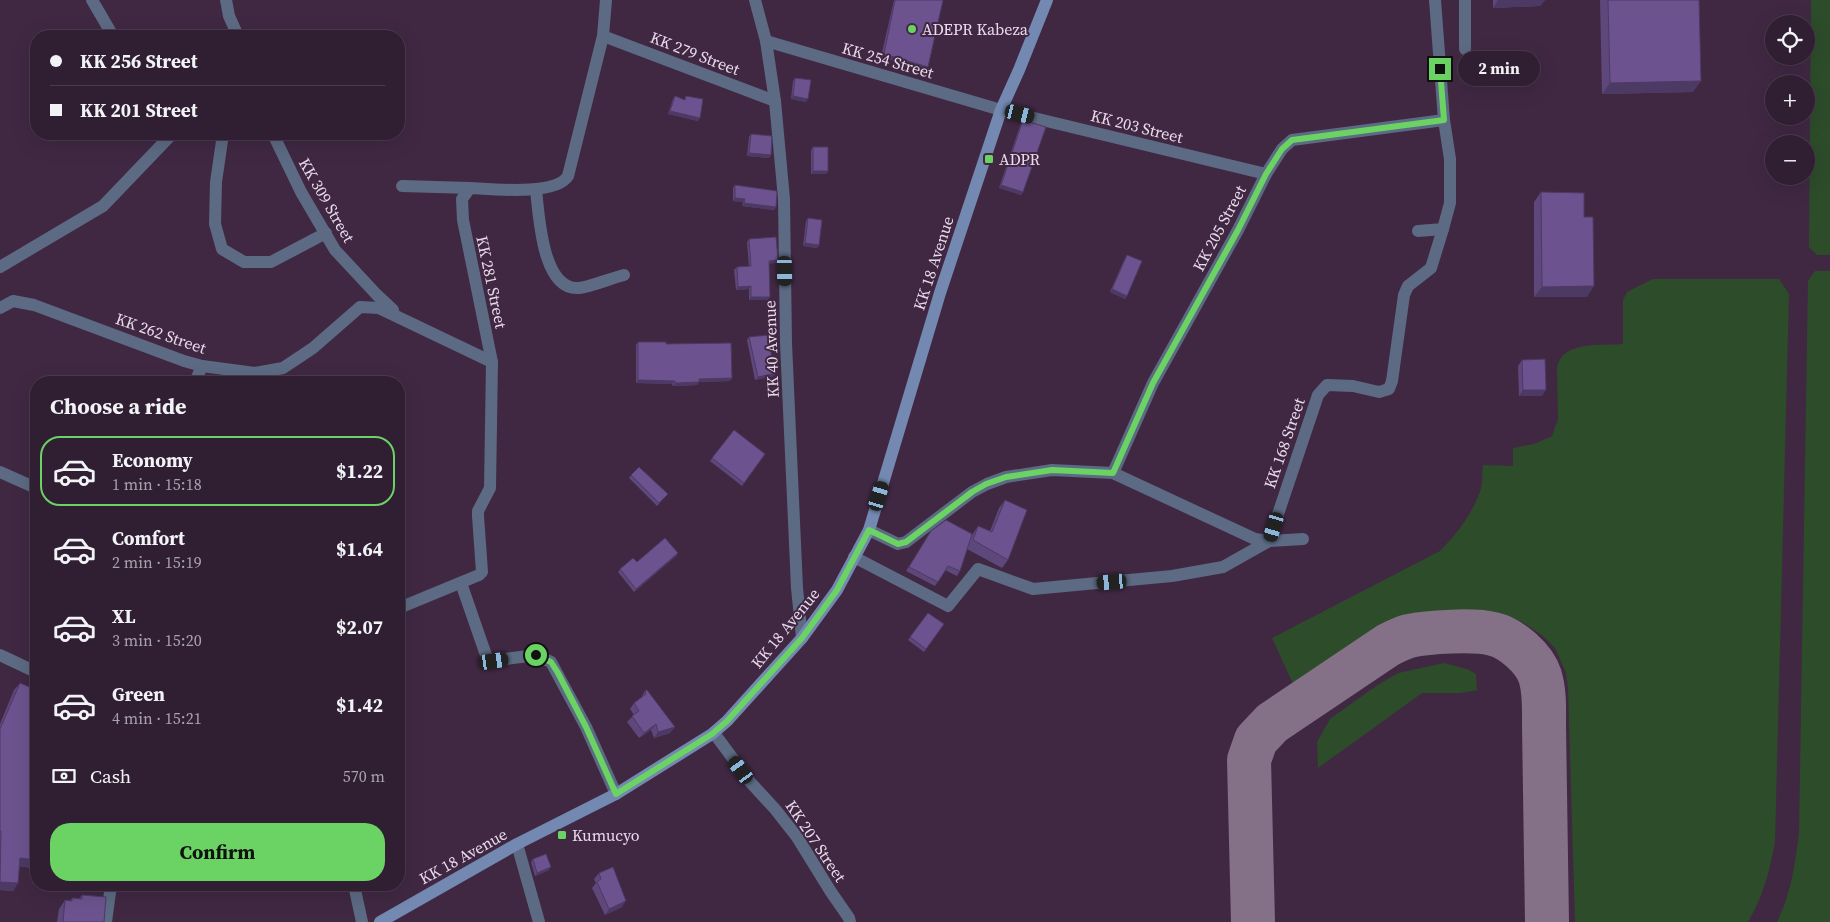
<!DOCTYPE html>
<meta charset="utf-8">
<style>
:root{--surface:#301e32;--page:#38273a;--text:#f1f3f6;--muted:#a8a2ac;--line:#4b3c4d;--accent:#6bd363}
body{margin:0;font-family:"Source Serif 4",serif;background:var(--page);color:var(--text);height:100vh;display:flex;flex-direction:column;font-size:19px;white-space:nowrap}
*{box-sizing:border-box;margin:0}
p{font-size:16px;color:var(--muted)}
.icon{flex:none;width:28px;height:28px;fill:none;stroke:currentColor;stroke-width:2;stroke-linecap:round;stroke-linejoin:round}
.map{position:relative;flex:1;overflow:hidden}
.panel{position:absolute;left:30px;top:376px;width:375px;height:515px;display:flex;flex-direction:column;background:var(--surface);border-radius:20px;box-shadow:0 5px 20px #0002,0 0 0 1px var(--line)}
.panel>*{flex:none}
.top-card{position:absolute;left:30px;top:30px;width:375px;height:110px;border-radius:20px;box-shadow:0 5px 20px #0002,0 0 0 1px var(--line);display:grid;align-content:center;height:110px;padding:0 20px;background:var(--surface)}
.controls{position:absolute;left:1765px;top:15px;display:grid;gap:10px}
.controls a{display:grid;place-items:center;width:50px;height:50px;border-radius:50%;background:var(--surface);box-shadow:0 5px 20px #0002,0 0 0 1px var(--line);font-size:25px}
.end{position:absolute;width:22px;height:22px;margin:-11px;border:6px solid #6bd363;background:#111;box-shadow:0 0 0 2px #111}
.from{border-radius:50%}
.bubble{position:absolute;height:35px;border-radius:18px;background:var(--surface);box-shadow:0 5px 20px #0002,0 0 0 1px var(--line);font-size:16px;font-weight:700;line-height:35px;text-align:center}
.car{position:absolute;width:15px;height:30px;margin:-15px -8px;border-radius:6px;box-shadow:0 0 4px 1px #0007;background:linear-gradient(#222 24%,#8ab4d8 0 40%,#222 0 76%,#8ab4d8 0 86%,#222 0)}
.top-card b{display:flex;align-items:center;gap:18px;height:48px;font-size:19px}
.top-card b+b{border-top:1px solid var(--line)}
.top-card i{width:12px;height:12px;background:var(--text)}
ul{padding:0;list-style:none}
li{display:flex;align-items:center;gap:15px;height:70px;margin:0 10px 8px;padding:0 10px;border:2px solid transparent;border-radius:20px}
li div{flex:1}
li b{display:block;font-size:19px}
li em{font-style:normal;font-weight:700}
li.active{border-color:var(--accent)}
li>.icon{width:45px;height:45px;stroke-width:1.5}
h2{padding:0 20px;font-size:22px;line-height:60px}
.pay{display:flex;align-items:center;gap:12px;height:55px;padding:0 20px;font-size:19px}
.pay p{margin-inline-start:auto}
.primary-button{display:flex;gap:10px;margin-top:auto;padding:10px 20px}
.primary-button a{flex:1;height:58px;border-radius:20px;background:var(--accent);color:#111;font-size:20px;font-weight:700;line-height:58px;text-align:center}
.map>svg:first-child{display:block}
</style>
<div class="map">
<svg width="1830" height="922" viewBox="0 0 1830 922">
<rect width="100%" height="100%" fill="#402843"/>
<g fill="#2d4c2a">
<path d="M1811,0H1830V255H1817L1809,247Z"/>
<path d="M1815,271H1830V922H1777C1791,894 1795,864 1799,833L1808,281Z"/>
<path d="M1653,279H1779L1789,294L1775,842C1770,870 1763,897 1748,922H1575L1568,688L1566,673L1555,648L1543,636L1522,622L1502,614L1427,613L1410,614L1392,622L1294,686L1272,638L1440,551C1457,534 1471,515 1480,492C1483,484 1482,473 1483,465L1513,466V448L1534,444L1552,436L1558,419L1557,368C1562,340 1601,346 1623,344V300L1627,292Z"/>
<path d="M1444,663L1467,669L1476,674L1477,690L1461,693H1422L1318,768L1317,742L1330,719L1376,686L1398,673Z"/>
</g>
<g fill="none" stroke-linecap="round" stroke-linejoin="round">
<path stroke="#847087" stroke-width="44" d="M1253,922L1249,760L1256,740L1272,723L1388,645C1394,642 1402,638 1409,636C1428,632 1474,629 1493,634C1511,638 1534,658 1540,676C1545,692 1544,710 1544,726L1547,922"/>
<g stroke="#5c6a83" stroke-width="12">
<path d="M92,0L113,36"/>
<path d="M226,0L229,16L238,36"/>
<path d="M755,0L766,41L775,101L784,199L786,343L797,588L802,638"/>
<path d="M1465,0V49"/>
<path d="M603,36L775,101"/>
<path d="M766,41L1001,110L1266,174"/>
<path d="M223,134L216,182L215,224L222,249L244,262H271L326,233"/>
<path d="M273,134L301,192L335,250L377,295L393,310"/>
<path d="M402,186L470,188"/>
<path d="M536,190C539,215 542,291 579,288C590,287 612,278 624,275"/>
<path d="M1418,231L1443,229L1450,203V159L1444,120L1435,0"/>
<path d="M0,267L103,206L172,134"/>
<path d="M0,308L13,301L34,305L184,361L202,366L255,373L283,368L313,348L360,307L379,308L492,362"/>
<path d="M195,382L202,366"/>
<path d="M0,472L36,488"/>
<path d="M1113,473L1255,539L1269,541L1303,539"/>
<path d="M869,530L898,544L906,542L972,492L987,484L1006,477L1052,470L1113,473L1153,383L1238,230L1266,174L1282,149L1292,140L1444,120"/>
<path d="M854,557L948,606L978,569L1033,589L1172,576L1223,567L1269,541L1318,395L1327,385L1353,386L1379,392L1389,389L1392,381L1404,295L1408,286L1431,268L1443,229"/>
<path d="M461,583L487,658L490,661L536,655L551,662L586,727L616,794"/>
<path d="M399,608L479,575L482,572L478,516V511L490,488L492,362L463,220L462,199L470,188C491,189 556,196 568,176L603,36L606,0"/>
<path d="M0,655L36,672"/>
<path d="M714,733L751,783L775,809L797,837L831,892L849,918L850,922"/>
<path d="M517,844L539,922"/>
<path d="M354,885L362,922"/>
<path d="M106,922L111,885"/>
</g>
<path stroke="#7389b1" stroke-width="12" d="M380,922L517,844L616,794L712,734L727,721L802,638L837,590L869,530L940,293L1001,110L1019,70L1047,0"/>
</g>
<g fill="#5d477b">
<path d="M894,0H943L926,70L881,57Z"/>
<path d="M1493,0H1545L1540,6L1493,8Z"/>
<path d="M1600,0H1699L1693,92L1602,94Z"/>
<path d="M795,78L806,102L791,99L793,81Z"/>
<path d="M675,96L684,100L686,96L698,121L668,114L673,99Z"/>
<path d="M1023,120V192L1021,195L999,188L1021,123Z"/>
<path d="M751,134L771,155L769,158L747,156L749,137Z"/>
<path d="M813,147L828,171L826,174H811V150Z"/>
<path d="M735,185L776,207L774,210L742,206L743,202L733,201V188Z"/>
<path d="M1541,192L1587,297H1534V202Z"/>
<path d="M808,218L819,245L817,248L803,246L806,221Z"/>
<path d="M749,239L776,263H769L768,300H749V289L736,290L734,270L737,267H749L747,242Z"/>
<path d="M1127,255V296L1125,299L1110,292L1125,258Z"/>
<path d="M749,337L772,361L774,376L755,380L747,340Z"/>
<path d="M638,342L666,344L732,378L730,381L699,382L697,385L673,386L672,384L636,383V345Z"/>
<path d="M1522,360L1542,396H1519L1518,366Z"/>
<path d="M734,430L765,454L742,486L710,461Z"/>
<path d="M631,475L668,494L657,506L629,478Z"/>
<path d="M1005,500L1008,560L1002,568L967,549L960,571L957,576L945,570L935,586L906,571L931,531L972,535L978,526L990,531L999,508Z"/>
<path d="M678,553L676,556L634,592L618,572L620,569L637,562Z"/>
<path d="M928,613L944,624L924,652L908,640Z"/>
<path d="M20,683L36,690V869L19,866L18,883L13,891L0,890V724L14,690Z"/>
<path d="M645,691L670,733L654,738L651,730L639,738L627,722L634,715L630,709L634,703L641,698Z"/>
<path d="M533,859L549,870L535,876L531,862Z"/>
<path d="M599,873L622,907L605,915L592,888L596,883L594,879Z"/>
<path d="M82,895L104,922H57L59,909L65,900L70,901L72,898L79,899Z"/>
</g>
<g fill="#4c3a64">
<path d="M1498,0H1545L1540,6L1493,8Z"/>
<path d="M884,54L928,67L926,70L881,57Z"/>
<path d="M1701,81L1693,92L1602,94L1610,83Z"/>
<path d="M793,96L808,99L806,102L791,99Z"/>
<path d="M670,111L700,118L698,121L668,114Z"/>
<path d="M749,153L771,155L769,158L747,156Z"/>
<path d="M813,171H828L826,174H811Z"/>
<path d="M1001,185L1023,192L1021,195L999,188Z"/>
<path d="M735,198L745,199L743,202L733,201Z"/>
<path d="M744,203L776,207L774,210L742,206Z"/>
<path d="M805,243L819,245L817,248L803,246Z"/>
<path d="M778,260L776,263L767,264L769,261Z"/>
<path d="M751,286L749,289L736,290L738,287Z"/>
<path d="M1594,286L1587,297H1534L1542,287Z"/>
<path d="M1112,289L1127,296L1125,299L1110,292Z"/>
<path d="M751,297H770L768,300H749Z"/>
<path d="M776,373L774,376L755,380L758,377Z"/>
<path d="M732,378L730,381L696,382L699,379Z"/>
<path d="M638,380L675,381L672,384L636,383Z"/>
<path d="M699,382L697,385L673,386L675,383Z"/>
<path d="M1523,390H1546L1542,396H1519Z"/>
<path d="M678,553L676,556L634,592L636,589Z"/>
<path d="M656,724L651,730L639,738L644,733Z"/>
<path d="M675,727L670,733L654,738L658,732Z"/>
<path d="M20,858L36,860V869L14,865Z"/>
<path d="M551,867L549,870L535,876L537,873Z"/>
<path d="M0,882L18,883L13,891L0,890Z"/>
<path d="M626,901L622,907L605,915L609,909Z"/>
</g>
<g fill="#6c538f" stroke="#4c3a64">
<path d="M895,0H943L928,67L884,54Z"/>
<path d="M1608,0H1699L1701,81L1610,83Z"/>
<path d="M795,78L811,80L808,99L793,96Z"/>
<path d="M675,96L685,100L686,96L703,99L700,118L670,111Z"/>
<path d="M1023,120L1046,127L1023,192L1001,185Z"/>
<path d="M751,134L772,136L771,155L749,153Z"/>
<rect x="813" y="147" width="15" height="24"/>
<path d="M735,185L777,191L776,207L744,203L745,199L735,198Z"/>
<path d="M1541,192L1584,193V217H1593L1594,286L1542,287Z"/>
<path d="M808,218L822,220L819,245L805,243Z"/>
<path d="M776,237L778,260L769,261L770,297H751V286L738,287L737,267L751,266L749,239Z"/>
<path d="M1127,255L1142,261L1127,296L1112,289Z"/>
<path d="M769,335L772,361L774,360L776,373L758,377L749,337Z"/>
<path d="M638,342H666V344L731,343L732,378L699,379V382L675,383V381L638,380Z"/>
<path d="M1545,359L1546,390H1523L1522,360Z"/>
<path d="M734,430L765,454L744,483L712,458Z"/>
<path d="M639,467L668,494L659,503L631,475Z"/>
<path d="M1005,500L1027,510L1008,560L973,540L978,526L992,532Z"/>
<path d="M946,520L972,534L960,571L948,566L938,582L909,567L931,531Z"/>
<path d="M665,538L678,553L636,589L620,569L633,558L637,562Z"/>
<path d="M928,613L944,624L926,649L910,637Z"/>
<path d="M20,683L36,690V860L20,858L18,883L0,882L1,831H0V729Z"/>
<path d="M647,690L675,727L658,732L656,724L644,733L632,716L639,711L634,703L646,694L645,691Z"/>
<path d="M546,854L551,867L537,873L533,859Z"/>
<path d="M613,867L626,901L609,909L597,882L601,879L599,873Z"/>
<path d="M82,895L106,897L104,922H63L65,900L72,901V898L82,899Z"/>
</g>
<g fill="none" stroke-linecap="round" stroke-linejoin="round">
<path stroke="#6bd363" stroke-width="6" d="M536,655L551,662L558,673L586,727L616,794L712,734L727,721L802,638L837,590L869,530L898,544L906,542L972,492L986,484L1006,477L1052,470L1113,473L1153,383L1238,230L1266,174L1282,149L1292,140L1444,120L1440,69"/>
</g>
<g fill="#6bd363" stroke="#402843" stroke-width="2">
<circle cx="912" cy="29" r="5"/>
<rect x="984" y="154" width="10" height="10" rx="2.5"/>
<rect x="557" y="830" width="10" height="10" rx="2.5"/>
</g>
<g text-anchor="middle" stroke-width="4" stroke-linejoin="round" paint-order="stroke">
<g font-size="16" fill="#eadbec" stroke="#402843" text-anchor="start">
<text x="922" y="35">ADEPR Kabeza</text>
<text x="999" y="165">ADPR</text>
<text x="572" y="841">Kumucyo</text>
</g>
<g font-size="16" fill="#eadbec" stroke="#402843">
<text transform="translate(695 53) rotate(21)" y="6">KK 279 Street</text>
<text transform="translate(888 60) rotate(16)" y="6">KK 254 Street</text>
<text transform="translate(1137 126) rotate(14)" y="6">KK 203 Street</text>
<text transform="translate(327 200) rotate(60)" y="6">KK 309 Street</text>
<text transform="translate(1219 228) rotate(-62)" y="6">KK 205 Street</text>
<text transform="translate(933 263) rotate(-72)" y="6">KK 18 Avenue</text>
<text transform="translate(492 282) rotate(78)" y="6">KK 281 Street</text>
<text transform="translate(161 333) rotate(19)" y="6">KK 262 Street</text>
<text transform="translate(771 349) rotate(-92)" y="6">KK 40 Avenue</text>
<text transform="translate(1284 443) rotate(-71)" y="6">KK 168 Street</text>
<text transform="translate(785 628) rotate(-51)" y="6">KK 18 Avenue</text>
<text transform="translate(816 841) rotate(56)" y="6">KK 207 Street</text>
<text transform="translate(463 856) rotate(-29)" y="6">KK 18 Avenue</text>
</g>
</g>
</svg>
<div class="controls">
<a><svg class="icon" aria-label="locate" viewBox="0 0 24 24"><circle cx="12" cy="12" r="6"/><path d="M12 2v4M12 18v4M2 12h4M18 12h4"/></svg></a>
<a>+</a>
<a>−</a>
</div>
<i class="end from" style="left:536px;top:655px"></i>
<i class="end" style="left:1440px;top:69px"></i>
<div class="bubble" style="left:1458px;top:51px;width:82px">2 min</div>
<i class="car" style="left:1020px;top:114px;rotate:104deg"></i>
<i class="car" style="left:785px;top:271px;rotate:179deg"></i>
<i class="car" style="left:879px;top:496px;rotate:17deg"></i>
<i class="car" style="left:1274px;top:527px;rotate:197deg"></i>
<i class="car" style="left:1112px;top:582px;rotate:265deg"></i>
<i class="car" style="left:494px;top:661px;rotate:82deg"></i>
<i class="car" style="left:741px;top:770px;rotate:324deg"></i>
<div class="top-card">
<b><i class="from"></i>KK 256 Street</b>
<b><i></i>KK 201 Street</b>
</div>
<section class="panel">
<h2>Choose a ride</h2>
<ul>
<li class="active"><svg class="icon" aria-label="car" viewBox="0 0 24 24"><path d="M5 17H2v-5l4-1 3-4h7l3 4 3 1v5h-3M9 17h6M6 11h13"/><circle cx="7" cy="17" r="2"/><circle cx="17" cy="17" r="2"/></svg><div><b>Economy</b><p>1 min · 15:18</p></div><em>$1.22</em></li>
<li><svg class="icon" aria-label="car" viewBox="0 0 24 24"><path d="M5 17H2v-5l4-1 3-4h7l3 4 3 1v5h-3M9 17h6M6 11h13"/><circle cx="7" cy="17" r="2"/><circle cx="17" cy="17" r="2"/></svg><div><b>Comfort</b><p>2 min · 15:19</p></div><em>$1.64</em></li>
<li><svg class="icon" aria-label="car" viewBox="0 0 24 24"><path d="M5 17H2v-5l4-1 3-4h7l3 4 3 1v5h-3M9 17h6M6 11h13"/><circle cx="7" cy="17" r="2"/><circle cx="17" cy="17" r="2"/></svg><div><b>XL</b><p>3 min · 15:20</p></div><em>$2.07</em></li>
<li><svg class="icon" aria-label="car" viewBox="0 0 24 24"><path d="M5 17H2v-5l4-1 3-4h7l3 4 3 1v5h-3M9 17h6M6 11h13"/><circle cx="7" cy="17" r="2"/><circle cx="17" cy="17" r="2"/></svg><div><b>Green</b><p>4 min · 15:21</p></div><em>$1.42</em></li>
</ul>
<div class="pay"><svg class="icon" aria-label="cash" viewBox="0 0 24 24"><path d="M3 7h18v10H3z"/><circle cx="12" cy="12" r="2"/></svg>Cash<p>570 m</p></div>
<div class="primary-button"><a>Confirm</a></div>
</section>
</div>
